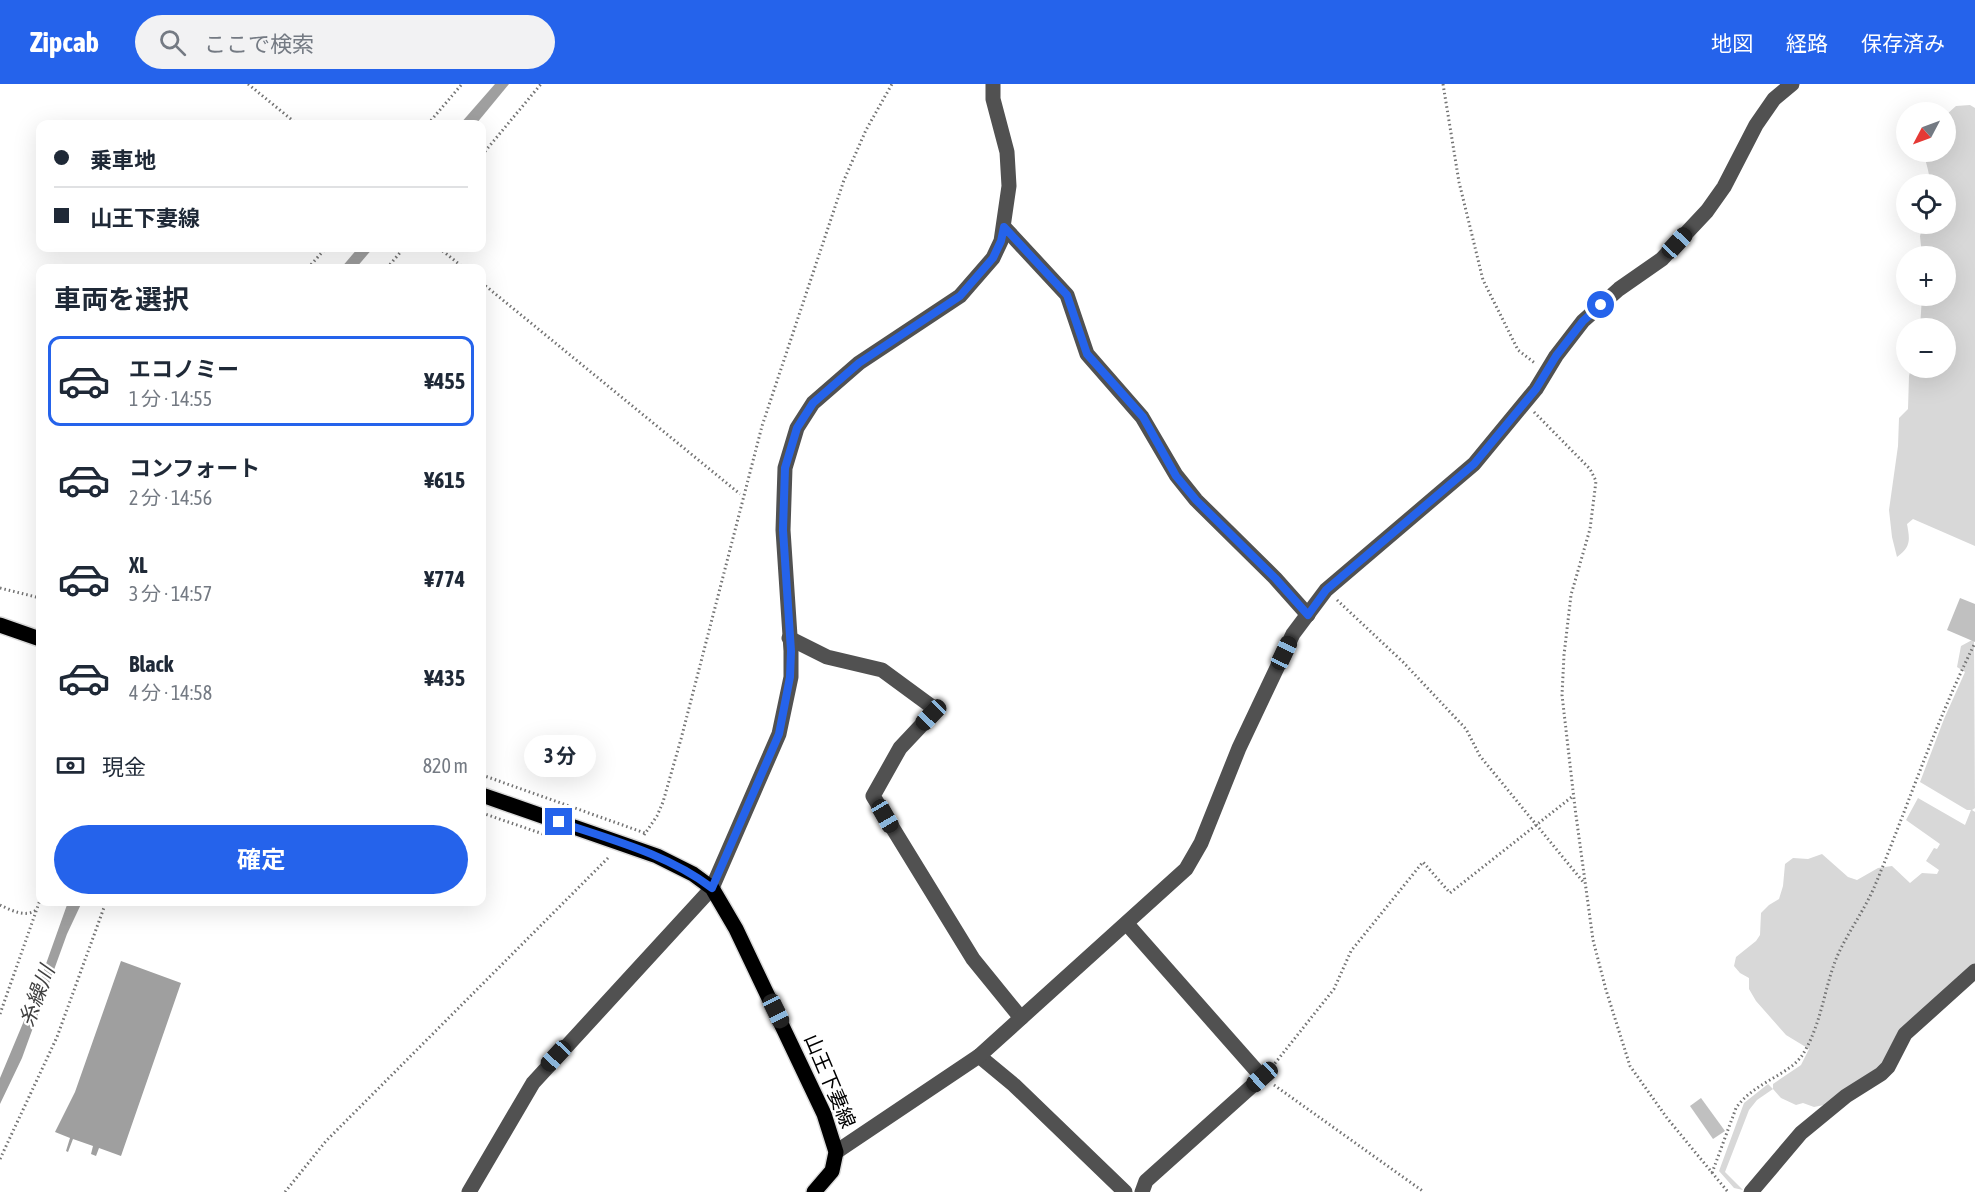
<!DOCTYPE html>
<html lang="ja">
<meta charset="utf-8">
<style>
:root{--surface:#fff;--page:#f2f2f3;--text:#1f2937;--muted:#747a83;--line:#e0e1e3;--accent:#2563eb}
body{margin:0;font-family:"Asap Condensed","Noto Sans JP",sans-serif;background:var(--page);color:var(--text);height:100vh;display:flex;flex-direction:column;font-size:22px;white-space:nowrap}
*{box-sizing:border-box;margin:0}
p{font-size:20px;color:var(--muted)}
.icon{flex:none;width:33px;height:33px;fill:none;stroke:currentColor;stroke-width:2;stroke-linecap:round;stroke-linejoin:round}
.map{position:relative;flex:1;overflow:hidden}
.side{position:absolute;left:36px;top:180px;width:450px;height:642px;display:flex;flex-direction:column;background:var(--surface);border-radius:12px;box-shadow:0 6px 24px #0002}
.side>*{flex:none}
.guide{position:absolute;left:36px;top:36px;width:450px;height:132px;border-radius:12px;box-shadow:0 6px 24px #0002;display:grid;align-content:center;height:132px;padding:0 18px;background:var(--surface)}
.needle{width:39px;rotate:229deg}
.tools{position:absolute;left:1896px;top:18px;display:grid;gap:12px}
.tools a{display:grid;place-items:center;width:60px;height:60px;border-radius:50%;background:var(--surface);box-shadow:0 6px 24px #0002;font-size:30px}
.end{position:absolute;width:27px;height:27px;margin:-14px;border:8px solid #2563eb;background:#fff;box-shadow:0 0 0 3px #fff}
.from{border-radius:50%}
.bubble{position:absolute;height:42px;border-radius:21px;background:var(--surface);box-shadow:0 6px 24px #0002;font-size:20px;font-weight:700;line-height:42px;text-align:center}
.car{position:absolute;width:18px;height:36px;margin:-18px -9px;border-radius:8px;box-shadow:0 0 4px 2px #0007;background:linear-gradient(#222 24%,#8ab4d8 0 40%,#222 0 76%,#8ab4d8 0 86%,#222 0)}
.guide b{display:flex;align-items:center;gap:21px;height:57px;font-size:22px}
.guide b+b{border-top:2px solid var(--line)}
.guide i{width:15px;height:15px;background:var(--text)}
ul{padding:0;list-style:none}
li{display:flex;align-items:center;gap:18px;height:90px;margin:0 12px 9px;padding:0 6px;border:3px solid transparent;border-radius:12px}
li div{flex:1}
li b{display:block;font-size:22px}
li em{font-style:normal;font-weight:700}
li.on{border-color:var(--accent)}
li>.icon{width:54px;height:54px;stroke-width:1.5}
h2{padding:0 18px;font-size:27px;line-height:72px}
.pay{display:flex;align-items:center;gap:15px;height:66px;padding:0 18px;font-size:22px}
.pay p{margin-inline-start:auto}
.primary-button{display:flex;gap:12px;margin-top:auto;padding:12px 18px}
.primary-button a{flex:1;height:69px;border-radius:36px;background:var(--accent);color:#fff;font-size:24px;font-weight:700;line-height:69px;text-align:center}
header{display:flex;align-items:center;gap:36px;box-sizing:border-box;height:84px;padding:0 30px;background:var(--accent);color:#fff}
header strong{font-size:28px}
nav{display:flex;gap:33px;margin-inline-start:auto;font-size:21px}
.search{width:420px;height:54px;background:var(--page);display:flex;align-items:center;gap:15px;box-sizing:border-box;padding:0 21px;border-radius:33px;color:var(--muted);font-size:22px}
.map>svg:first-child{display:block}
</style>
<header>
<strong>Zipcab</strong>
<div class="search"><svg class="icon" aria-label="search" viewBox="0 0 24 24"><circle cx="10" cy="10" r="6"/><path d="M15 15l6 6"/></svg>ここで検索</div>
<nav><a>地図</a><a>経路</a><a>保存済み</a></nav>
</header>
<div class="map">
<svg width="1975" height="1108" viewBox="0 0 1975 1108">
<rect width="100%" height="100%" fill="#fff"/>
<g fill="#d8d8d8">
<path d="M1970,21L1975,24V462L1913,435L1907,440C1910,456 1911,463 1897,473L1892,453L1889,426L1898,362L1899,334L1908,325L1909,292L1911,284H1946V244H1920L1922,212H1946V172H1922L1920,152L1923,140H1946V100H1929C1931,90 1925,79 1924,68H1946V31L1956,22Z"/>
<path d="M1974,555L1975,724L1972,726L1975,728V894L1878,984L1824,1021L1814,1023L1803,1019L1796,1021L1781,1014L1773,1005L1757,1016L1749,1026L1725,1088L1743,1106L1734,1104L1719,1087L1744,1019L1768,1000L1773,1005V1000L1801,981L1809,965L1786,951L1756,917L1749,905V894L1740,889L1734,882L1736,873L1756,857L1760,851L1761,829L1769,821L1779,815L1783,802L1785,780L1793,774L1808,775L1822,770L1848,793L1857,796L1878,784L1892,782L1910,799L1922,789L1937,790L1939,786L1926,777L1934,764L1937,765L1940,760L1906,736L1918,714L1965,741L1971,726H1967L1920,698L1944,635L1965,588L1957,583L1961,562Z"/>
</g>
<g fill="#9f9f9f">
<path d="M495,0H509L476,40H460Z"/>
<path d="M358,164H373L356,184H341Z"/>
<path d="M68,818H82L67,850L22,974L0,1020V994L36,908Z"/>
<path d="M121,877L181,899L121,1072L99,1064L96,1072L91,1070L93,1062L73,1055L68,1068L66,1067L70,1054L55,1048L75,1008Z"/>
</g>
<g fill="#c0c0c0">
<path d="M1960,514L1975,520V558L1947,546Z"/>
<path d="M1701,1014L1725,1047L1713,1055L1690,1022Z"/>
</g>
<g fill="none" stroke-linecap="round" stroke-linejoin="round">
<defs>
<g id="major">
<path d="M0,541L40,555"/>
<path d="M482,711L657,772L693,790L712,804L736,845L824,1030L836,1068L832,1087L814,1108"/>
</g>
</defs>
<use href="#major" stroke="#dbdbdb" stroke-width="18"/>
<g stroke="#737373" stroke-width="3" stroke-dasharray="1.5 3" stroke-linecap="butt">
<path d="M248,0L297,40"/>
<path d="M1443,0L1459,98L1483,196L1518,266L1536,280"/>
<path d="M428,40L462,0"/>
<path d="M482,71L541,0"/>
<path d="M439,164L464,184"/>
<path d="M308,184L326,164"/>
<path d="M387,184L404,164"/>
<path d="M482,199L740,410"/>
<path d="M1534,328L1590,385L1596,397L1590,445L1571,511L1564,571L1562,611L1575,724L1593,856L1606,906L1630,982L1667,1034L1728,1108"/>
<path d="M0,504L40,514"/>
<path d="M1337,516L1403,578L1466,645L1480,672L1584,799"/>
<path d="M482,691L645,749"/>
<path d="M482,729L546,751"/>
<path d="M644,751L657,732L663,718L681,655L762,342L844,96L866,46L892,0"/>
<path d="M0,821C11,826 25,834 36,826"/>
<path d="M0,930L40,816"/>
<path d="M1272,983L1334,905L1351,867L1423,778L1450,809L1573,712"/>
<path d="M1274,1001L1424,1108"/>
<path d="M0,1075L57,953L106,818"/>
<path d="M1712,1089L1736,1024C1754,998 1790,991 1803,970C1821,941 1824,906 1836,875C1847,849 1865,826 1876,799C1909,719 1936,637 1975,559"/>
<path d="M285,1108L326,1057L610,772"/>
</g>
<g stroke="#515151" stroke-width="15">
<path d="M1004,143L1067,211L1087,270L1142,333L1176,391L1196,416L1275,494L1308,531"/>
<path d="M789,554L827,573L882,586L931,622V631L900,664L873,712L973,875L1021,934"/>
<path d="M1127,840L1262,993L1146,1097L1142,1108"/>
<path d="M979,972L1014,1001L1125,1108"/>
<path d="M836,1068L979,972L1186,785L1201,759L1239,664L1293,550L1326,506L1474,380L1536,305L1556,272L1583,237L1619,205L1662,175L1707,127L1724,103L1756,41L1774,15L1792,0"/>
<path d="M469,1108L533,999L712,804L779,650L791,593V567L783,446L785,384L797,344L813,319L859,279L960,212L993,174L1001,157L1009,102L1007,68L993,15V0"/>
<path d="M1751,1108L1801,1049L1846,1012L1881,990L1888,983L1905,950L1975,887"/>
</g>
<use href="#major" stroke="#000" stroke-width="15"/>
</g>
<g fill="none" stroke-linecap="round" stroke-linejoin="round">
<path stroke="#2563eb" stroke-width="8" d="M559,738C612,756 667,770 712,804L779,650L790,593L791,567L783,446L785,384L797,344L813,319L859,279L960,212L993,174L1001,157L1004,143L1067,211L1087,270L1143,333L1176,392L1196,416L1275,494L1308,531L1326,506L1474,380L1536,305L1556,272L1583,237L1601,221"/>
</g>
<g text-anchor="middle" stroke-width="4.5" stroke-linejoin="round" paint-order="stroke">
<g font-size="20" fill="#000" stroke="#fff">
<text transform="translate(830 997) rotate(67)" y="7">山王下妻線</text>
</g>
<g font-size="21" font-style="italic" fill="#404040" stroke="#fff">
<text transform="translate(37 912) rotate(-69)" y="7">糸繰川</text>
</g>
</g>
</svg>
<div class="tools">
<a><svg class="needle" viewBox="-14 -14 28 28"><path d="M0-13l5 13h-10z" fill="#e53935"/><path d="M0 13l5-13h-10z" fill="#747a83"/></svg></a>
<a><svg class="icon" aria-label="locate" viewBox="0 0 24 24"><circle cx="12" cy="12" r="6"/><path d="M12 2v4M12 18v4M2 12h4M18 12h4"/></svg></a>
<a>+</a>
<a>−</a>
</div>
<i class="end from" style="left:1601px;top:221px"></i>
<i class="end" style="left:559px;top:738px"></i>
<div class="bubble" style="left:524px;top:651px;width:72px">3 分</div>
<i class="car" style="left:1677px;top:159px;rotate:43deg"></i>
<i class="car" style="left:1284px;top:569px;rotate:25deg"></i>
<i class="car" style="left:931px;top:631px;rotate:224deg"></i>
<i class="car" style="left:885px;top:732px;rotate:150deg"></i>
<i class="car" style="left:776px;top:927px;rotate:154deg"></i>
<i class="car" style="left:556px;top:972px;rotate:223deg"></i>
<i class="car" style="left:1262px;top:993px;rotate:228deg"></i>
<div class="guide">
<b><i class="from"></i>乗車地</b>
<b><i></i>山王下妻線</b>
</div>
<section class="side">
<h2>車両を選択</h2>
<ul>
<li class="on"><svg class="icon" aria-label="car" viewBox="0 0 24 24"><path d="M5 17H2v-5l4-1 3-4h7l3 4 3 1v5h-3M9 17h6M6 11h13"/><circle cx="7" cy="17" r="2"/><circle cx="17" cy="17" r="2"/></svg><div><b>エコノミー</b><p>1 分 · 14:55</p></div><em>¥455</em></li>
<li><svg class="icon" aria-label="car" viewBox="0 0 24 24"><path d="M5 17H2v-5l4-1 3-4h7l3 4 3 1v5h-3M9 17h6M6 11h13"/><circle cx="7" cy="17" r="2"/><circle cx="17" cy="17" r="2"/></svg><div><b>コンフォート</b><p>2 分 · 14:56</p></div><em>¥615</em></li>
<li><svg class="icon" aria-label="car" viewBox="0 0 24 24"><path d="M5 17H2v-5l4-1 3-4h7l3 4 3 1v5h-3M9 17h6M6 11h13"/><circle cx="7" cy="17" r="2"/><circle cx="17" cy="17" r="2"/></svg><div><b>XL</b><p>3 分 · 14:57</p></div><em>¥774</em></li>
<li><svg class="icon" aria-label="car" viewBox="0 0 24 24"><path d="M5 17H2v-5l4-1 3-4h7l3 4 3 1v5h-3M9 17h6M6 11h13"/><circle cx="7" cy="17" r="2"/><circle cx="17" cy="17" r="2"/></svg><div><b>Black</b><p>4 分 · 14:58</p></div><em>¥435</em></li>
</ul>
<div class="pay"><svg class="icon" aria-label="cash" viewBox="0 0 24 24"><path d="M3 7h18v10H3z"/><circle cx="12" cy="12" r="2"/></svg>現金<p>820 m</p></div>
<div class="primary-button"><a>確定</a></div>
</section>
</div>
